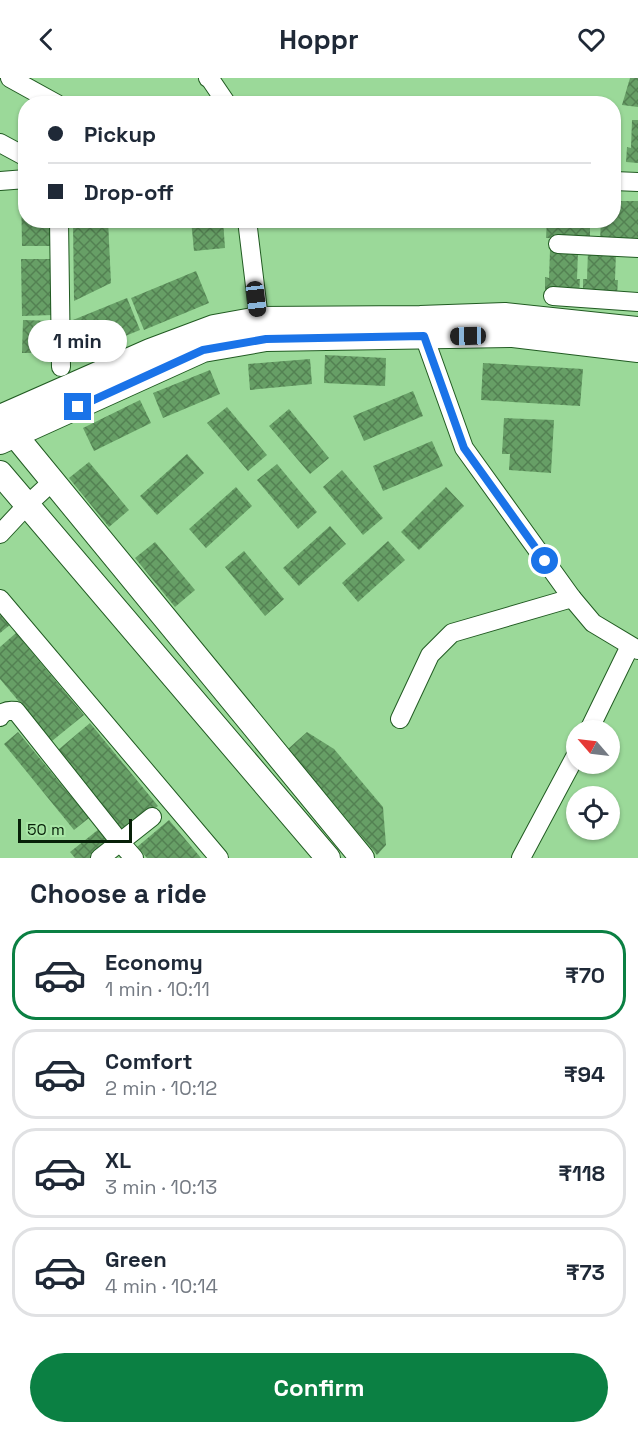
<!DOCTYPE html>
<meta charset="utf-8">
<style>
:root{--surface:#fff;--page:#f2f2f3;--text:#1f2937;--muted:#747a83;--line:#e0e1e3;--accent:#0b8043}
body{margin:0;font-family:"Space Grotesk",sans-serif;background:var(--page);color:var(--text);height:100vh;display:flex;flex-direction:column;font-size:22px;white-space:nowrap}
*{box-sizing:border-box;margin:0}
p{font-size:20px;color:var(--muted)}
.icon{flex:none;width:33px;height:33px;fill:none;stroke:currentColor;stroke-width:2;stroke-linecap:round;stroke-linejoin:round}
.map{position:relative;height:780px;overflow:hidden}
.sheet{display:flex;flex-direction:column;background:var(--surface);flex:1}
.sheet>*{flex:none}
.banner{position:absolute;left:18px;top:18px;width:603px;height:132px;border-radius:24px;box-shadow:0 2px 4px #0004;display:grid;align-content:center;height:132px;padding:0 30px;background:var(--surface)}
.needle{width:39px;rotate:298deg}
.fabs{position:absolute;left:566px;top:642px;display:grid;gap:12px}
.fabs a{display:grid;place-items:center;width:54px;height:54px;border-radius:50%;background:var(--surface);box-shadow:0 2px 4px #0004;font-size:30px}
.scale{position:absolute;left:18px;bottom:15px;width:114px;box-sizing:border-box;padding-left:6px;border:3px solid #072008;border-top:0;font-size:16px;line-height:21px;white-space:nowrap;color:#072008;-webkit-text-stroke:4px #a8e6a6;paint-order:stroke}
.end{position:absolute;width:27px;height:27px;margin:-14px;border:8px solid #1a73e8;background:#fff;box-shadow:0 0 0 3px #fff}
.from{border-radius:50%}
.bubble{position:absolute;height:42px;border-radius:21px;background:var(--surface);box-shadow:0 2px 4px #0004;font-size:20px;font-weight:600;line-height:42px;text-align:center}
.car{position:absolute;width:18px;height:36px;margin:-18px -9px;border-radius:8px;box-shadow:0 0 4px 2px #0007;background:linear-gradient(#222 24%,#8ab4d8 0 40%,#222 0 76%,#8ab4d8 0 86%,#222 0)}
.banner b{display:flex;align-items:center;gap:21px;height:57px;font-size:22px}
.banner b+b{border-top:2px solid var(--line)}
.banner i{width:15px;height:15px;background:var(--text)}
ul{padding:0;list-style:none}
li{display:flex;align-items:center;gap:18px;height:90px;margin:0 12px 9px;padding:0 18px;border:3px solid var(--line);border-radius:24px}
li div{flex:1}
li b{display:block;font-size:22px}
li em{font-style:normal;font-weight:600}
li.selected{border-color:var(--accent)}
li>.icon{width:54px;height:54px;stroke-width:1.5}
h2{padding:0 30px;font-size:27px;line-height:72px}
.cta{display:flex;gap:12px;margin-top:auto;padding:12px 30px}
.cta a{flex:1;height:69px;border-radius:36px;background:var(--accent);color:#fff;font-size:24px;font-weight:600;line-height:69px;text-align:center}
header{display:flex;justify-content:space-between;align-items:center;height:78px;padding:0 30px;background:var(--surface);font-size:27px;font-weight:600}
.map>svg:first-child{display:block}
</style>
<header><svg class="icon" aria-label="back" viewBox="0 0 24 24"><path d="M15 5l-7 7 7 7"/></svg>Hoppr<svg class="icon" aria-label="heart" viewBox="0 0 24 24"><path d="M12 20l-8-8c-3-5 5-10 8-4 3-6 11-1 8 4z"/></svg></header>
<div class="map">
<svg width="638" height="780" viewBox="0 0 638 780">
<defs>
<pattern id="building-cross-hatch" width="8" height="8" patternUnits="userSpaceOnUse" patternTransform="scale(1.5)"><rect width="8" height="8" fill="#679f66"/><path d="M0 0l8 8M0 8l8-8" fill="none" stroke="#538152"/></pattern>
</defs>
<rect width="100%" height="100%" fill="#9bd999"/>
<g fill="url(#building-cross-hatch)">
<path d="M630,0H638V29L622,27Z"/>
<path d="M632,42H638V85L626,84L627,69L631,70Z"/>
<path d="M21,112H26V142H52L53,168H22Z"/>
<path d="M614,123H638V163L600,162L601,142H614Z"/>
<path d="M73,142H108L111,205L74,223Z"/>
<path d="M191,142H223L225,170L194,173Z"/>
<path d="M547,142H590V161L546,160Z"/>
<path d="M550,172L578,173L577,201H580L579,216L545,214V199L549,200Z"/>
<path d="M588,173L616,174L615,202H618L617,217L583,216V201H587Z"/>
<path d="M21,181H52L53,237L22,238Z"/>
<path d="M196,193L209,225L144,252L131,220Z"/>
<path d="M127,220L140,252L86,274L73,242Z"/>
<path d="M23,242L54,243L52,275H22Z"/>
<path d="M325,277L386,280L385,308L324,305Z"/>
<path d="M310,281L312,306L250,312L248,286Z"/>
<path d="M483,285L583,291L580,328L481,322Z"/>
<path d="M210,292L220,316L163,340L153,315Z"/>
<path d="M413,313L423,338L364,363L353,338Z"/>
<path d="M140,322L151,345L94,373L83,350Z"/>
<path d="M227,329L267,377L248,393L207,345Z"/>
<path d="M289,331L329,380L310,396L269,348Z"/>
<path d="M504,340L554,342L551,395L509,392L510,376H502Z"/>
<path d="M432,363L443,388L383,413L373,388Z"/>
<path d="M187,376L204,395L157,437L140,418Z"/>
<path d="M89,384L129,432L109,449L69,400Z"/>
<path d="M277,386L317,434L298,451L257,402Z"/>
<path d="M342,392L383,440L363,457L323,409Z"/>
<path d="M236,409L252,428L206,470L189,451Z"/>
<path d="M446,409L464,428L419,472L401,454Z"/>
<path d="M330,448L346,466L299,508L283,490Z"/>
<path d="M388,463L405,482L358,524L342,505Z"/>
<path d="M155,464L195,512L175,529L135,480Z"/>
<path d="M244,473L284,521L265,538L225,489Z"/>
<path d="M0,531L11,546L0,555Z"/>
<path d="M16,555L84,637L52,663L0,601V569Z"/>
<path d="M90,645L158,728L125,755L58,672Z"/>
<path d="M18,654L89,740L74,752L4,666Z"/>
<path d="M307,654L334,671L383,729L386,767L377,777L288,671Z"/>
<path d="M169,742L201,780H147L137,769Z"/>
<path d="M99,751L111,766L92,780H75L70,774Z"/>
</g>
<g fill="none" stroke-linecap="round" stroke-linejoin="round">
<defs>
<g id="street">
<path d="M10,0L57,26"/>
<path d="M208,0L210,1L227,26"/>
<path d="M0,65L26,79"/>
<path d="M0,103L26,101"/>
<path d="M614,103L638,104"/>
<path d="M59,142L61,289"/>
<path d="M247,142L259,241"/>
<path d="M558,166L638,170"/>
<path d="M553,218L638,224"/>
<path d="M422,248L424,258L464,370L572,520L593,545L638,572"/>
<path d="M0,456L27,427L53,403"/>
<path d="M0,521L219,780"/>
<path d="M0,639C3,633 9,632 16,633L120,764L134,780"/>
<path d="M400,641L430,577L452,555L572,520"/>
<path d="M589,652L630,568"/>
<path d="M100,780L152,739"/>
<path d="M521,780L576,677"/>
</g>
<g id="secondary">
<path d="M0,339L150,273L214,249L259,241L420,240L505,237L638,251"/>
<path d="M5,345L362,780"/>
<path d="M0,364L203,272L266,261L513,257L638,272"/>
<path d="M0,395L328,780"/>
</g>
</defs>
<use href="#street" stroke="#215b22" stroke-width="20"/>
<use href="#secondary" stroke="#215b22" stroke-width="26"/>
<use href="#street" stroke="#fff" stroke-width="18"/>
<use href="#secondary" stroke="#fff" stroke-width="24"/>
</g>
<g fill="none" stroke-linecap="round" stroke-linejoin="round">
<path stroke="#1a73e8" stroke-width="8" d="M78,329L203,272L266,261L424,258L464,370L545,483"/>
</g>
</svg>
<div class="fabs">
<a><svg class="needle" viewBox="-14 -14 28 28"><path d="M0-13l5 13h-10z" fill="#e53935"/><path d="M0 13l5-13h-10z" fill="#747a83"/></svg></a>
<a><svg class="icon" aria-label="locate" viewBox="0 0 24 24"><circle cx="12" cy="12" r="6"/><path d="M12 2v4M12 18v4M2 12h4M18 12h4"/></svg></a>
</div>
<div class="scale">50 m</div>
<i class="end from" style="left:545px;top:483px"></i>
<i class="end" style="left:78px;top:329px"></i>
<div class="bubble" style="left:28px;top:242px;width:99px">1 min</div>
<i class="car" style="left:256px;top:221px;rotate:173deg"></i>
<i class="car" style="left:468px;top:258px;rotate:269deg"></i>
<div class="banner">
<b><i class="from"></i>Pickup</b>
<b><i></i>Drop-off</b>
</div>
</div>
<section class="sheet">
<h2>Choose a ride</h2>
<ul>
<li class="selected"><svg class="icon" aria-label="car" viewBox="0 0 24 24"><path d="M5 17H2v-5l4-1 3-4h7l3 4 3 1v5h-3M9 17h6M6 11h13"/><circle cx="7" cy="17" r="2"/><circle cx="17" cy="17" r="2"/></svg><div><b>Economy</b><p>1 min · 10:11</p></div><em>₹70</em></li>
<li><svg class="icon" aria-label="car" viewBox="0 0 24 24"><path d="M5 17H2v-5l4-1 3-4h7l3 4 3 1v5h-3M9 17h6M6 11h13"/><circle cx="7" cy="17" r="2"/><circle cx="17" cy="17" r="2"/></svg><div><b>Comfort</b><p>2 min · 10:12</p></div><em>₹94</em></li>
<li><svg class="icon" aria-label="car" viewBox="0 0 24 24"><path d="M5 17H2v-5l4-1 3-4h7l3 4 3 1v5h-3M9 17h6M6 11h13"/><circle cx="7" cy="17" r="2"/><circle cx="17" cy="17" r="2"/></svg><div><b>XL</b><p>3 min · 10:13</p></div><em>₹118</em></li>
<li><svg class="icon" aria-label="car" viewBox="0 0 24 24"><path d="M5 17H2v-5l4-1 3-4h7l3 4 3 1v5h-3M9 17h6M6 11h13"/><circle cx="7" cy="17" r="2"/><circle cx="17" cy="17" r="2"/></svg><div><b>Green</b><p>4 min · 10:14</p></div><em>₹73</em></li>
</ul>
<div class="cta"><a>Confirm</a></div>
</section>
